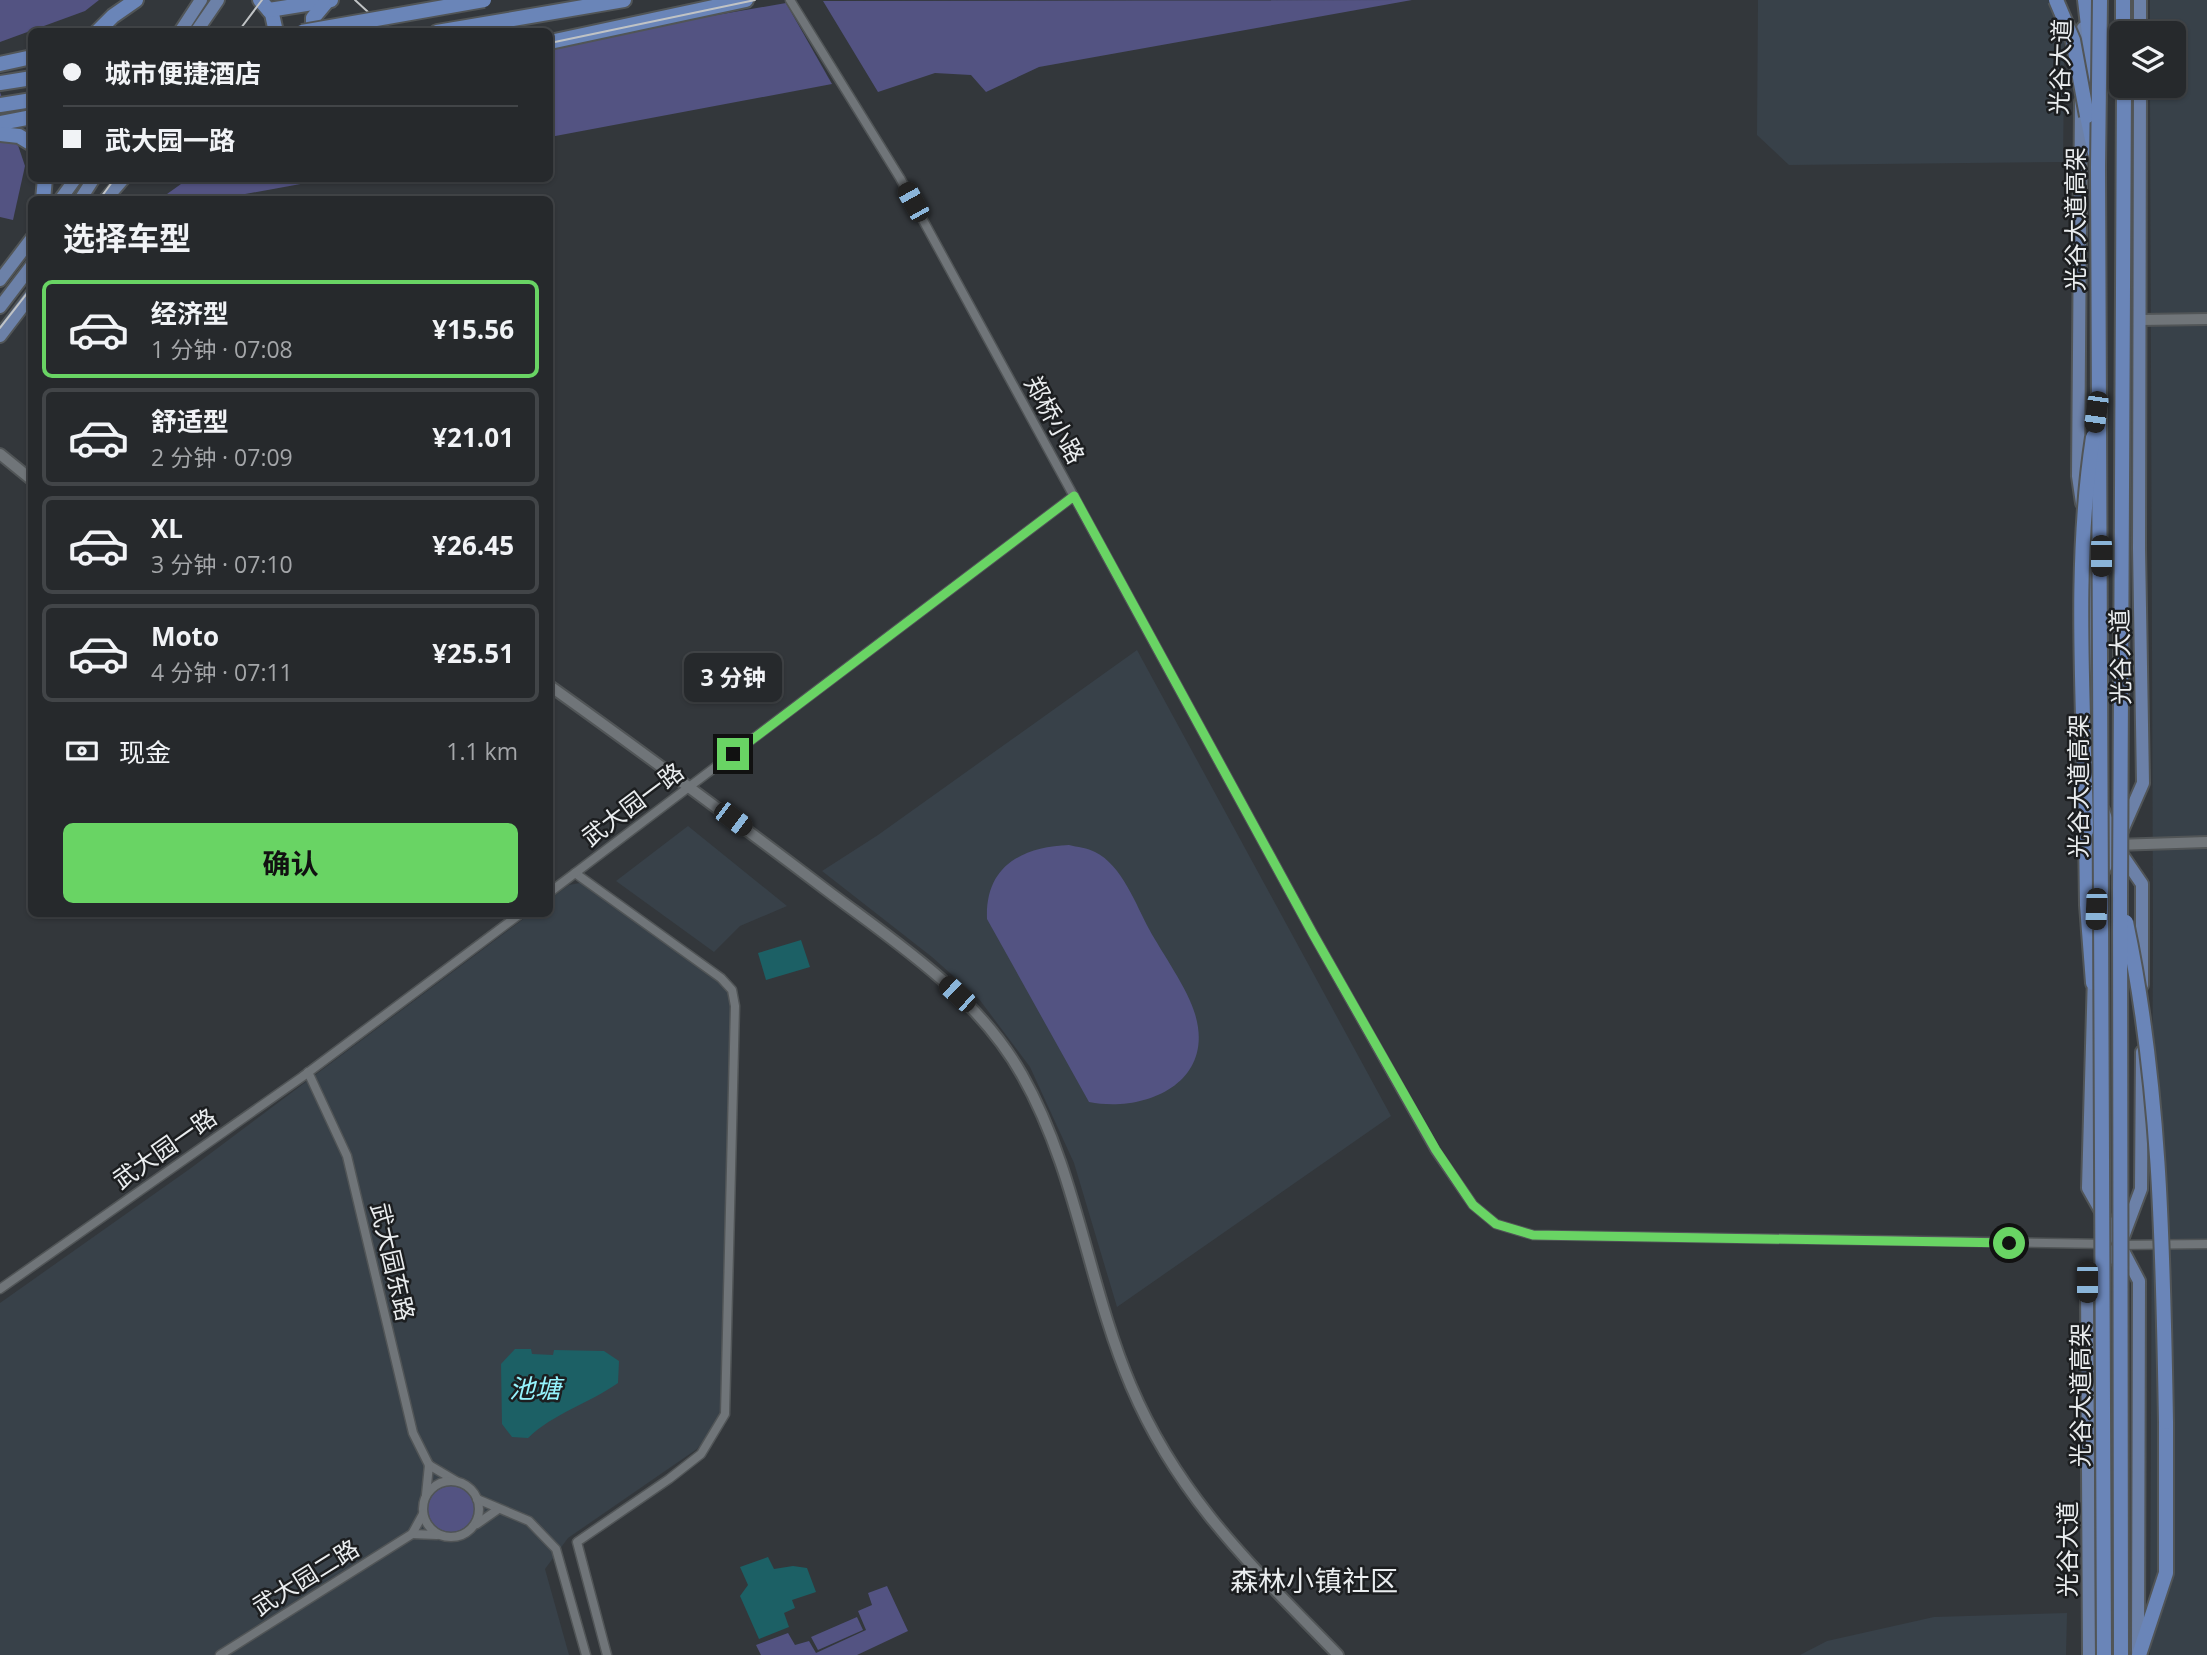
<!DOCTYPE html>
<html lang="zh">
<meta charset="utf-8">
<style>
:root{--surface:#26292c;--page:#2e3134;--text:#f1f3f6;--muted:#a4a6a9;--line:#424548;--accent:#69d464}
body{margin:0;font-family:"Open Sans","Noto Sans SC",sans-serif;background:var(--page);color:var(--text);height:100vh;display:flex;flex-direction:column;font-size:26px;white-space:nowrap}
*{box-sizing:border-box;margin:0}
p{font-size:23px;color:var(--muted)}
.icon{flex:none;width:38px;height:38px;fill:none;stroke:currentColor;stroke-width:2;stroke-linecap:round;stroke-linejoin:round}
.map{position:relative;flex:1;overflow:hidden}
.panel{position:absolute;left:28px;top:196px;width:525px;height:721px;display:flex;flex-direction:column;background:var(--surface);border-radius:10px;box-shadow:0 2px 5px #0004,0 0 0 2px var(--line)}
.panel>*{flex:none}
.banner{position:absolute;left:28px;top:28px;width:525px;height:154px;border-radius:10px;box-shadow:0 2px 5px #0004,0 0 0 2px var(--line);display:grid;align-content:center;height:154px;padding:0 35px;background:var(--surface)}
.fabs{position:absolute;left:2109px;top:21px;display:grid;gap:14px}
.fabs a{display:grid;place-items:center;width:77px;height:77px;border-radius:10px;background:var(--surface);box-shadow:0 2px 5px #0004,0 0 0 2px var(--line);font-size:35px}
.end{position:absolute;width:32px;height:32px;margin:-16px;border:9px solid #69d464;background:#111;box-shadow:0 0 0 4px #111}
.from{border-radius:50%}
.bubble{position:absolute;height:49px;border-radius:10px;background:var(--surface);box-shadow:0 2px 5px #0004,0 0 0 2px var(--line);font-size:23px;font-weight:700;line-height:49px;text-align:center}
.car{position:absolute;width:21px;height:42px;margin:-21px -10px;border-radius:9px;box-shadow:0 0 5px 2px #0007;background:linear-gradient(#222 24%,#8ab4d8 0 40%,#222 0 76%,#8ab4d8 0 86%,#222 0)}
.banner b{display:flex;align-items:center;gap:24px;height:66px;font-size:26px}
.banner b+b{border-top:2px solid var(--line)}
.banner i{width:18px;height:18px;background:var(--text)}
ul{padding:0;list-style:none}
li{display:flex;align-items:center;gap:21px;height:98px;margin:0 14px 10px;padding:0 21px;border:4px solid var(--line);border-radius:10px}
li div{flex:1}
li b{display:block;font-size:26px}
li em{font-style:normal;font-weight:700}
li.active{border-color:var(--accent)}
li>.icon{width:63px;height:63px;stroke-width:1.5}
h2{padding:0 35px;font-size:32px;line-height:84px}
.pay{display:flex;align-items:center;gap:18px;height:77px;padding:0 35px;font-size:26px}
.pay p{margin-inline-start:auto}
.primary-button{display:flex;gap:14px;margin-top:auto;padding:14px 35px}
.primary-button a{flex:1;height:80px;border-radius:10px;background:var(--accent);color:#111;font-size:28px;font-weight:700;line-height:80px;text-align:center}
.map>svg:first-child{display:block}
</style>
<div class="map">
<svg width="2207" height="1655" viewBox="0 0 2207 1655">
<rect width="100%" height="100%" fill="#33373b"/>
<g fill="#384149">
<path d="M1758,0H2065L2063,162L1789,165L1757,135Z"/>
<path d="M2150,0H2207V1655H2150L2153,931L2150,86H2174V33H2150Z"/>
<path d="M1137,650L1391,1116L1117,1307L1074,1163L1030,1067L979,999L932,957L822,871L878,835Z"/>
<path d="M688,826L787,906L740,926L714,952L616,881Z"/>
<path d="M585,882L721,982L730,995L733,1005L725,1414L697,1449L568,1538L545,1569L569,1655H0V1303L191,1168L530,914H550V899L569,885Z"/>
<path d="M2067,1613L2066,1655H1800L1827,1641L1934,1617Z"/>
</g>
<g fill="#535382">
<path d="M0,0H99L85,11L0,42Z"/>
<path d="M1412,0L1039,67L986,92L971,75L935,73L878,92L823,1Z"/>
<path d="M786,3L832,84L550,137V44Z"/>
<path d="M0,92L25,166L13,220L0,217Z"/>
<path d="M188,179V178L328,179L218,199H160Z"/>
<path d="M1069,845C1077,847 1088,848 1095,852C1122,865 1136,905 1149,929C1162,953 1188,989 1195,1014C1216,1083 1145,1113 1089,1102L987,919C985,865 1023,847 1069,845Z"/>
<circle cx="451" cy="1509" r="23"/>
<path d="M887,1586L908,1631L857,1655H761L756,1645L788,1633L795,1645L809,1641L816,1653L866,1630L858,1611L872,1605L868,1593Z"/>
<path d="M857,1617L863,1630L818,1650L811,1637Z"/>
</g>
<g fill="#1c6065">
<path d="M801,940L810,967L766,980L758,953Z"/>
<path d="M515,1349H531L532,1354L553,1355L554,1350L604,1351L619,1361L618,1383C588,1404 554,1413 528,1438L512,1437L502,1424L501,1364Z"/>
<path d="M768,1557L774,1569L793,1566L807,1568L816,1592L792,1600L795,1608L784,1613L789,1627L759,1639L740,1596L748,1585L740,1567Z"/>
</g>
<g fill="none" stroke-linecap="round" stroke-linejoin="round">
<defs>
<g id="minor">
<path d="M790,0L900,178L1313,934L1435,1150L1473,1205L1496,1224L1533,1235L2106,1244"/>
<path d="M575,873L721,978L732,990L735,1006L725,1414L701,1454L669,1479L577,1542L607,1655"/>
<path d="M550,892L1074,496"/>
<path d="M308,1072L347,1156L413,1433L429,1465"/>
<path d="M2119,1245L2207,1244"/>
<path d="M0,1289L302,1077L520,914"/>
<path d="M429,1465L456,1481"/>
<circle cx="451" cy="1509" r="28"/>
<path d="M426,1495L429,1465"/>
<path d="M477,1499L529,1521L556,1549L586,1655"/>
<path d="M477,1524L497,1510"/>
<path d="M412,1534L437,1535"/>
<path d="M220,1655L412,1534L423,1514"/>
</g>
<g id="tertiary">
<path d="M2140,320L2207,319"/>
<path d="M0,454L32,480"/>
<path d="M550,686C641,751 731,818 821,886C893,941 976,993 1022,1075C1077,1172 1088,1285 1131,1386C1179,1499 1254,1568 1338,1655"/>
<path d="M2115,845L2207,842"/>
</g>
<g id="primary">
<path d="M180,32L201,0"/>
<path d="M196,32L218,0"/>
<path d="M2140,33V0"/>
<path d="M2082,70L2083,28"/>
<path d="M2081,102L2078,476L2082,503"/>
<path d="M60,200L76,178"/>
<path d="M80,200L94,178"/>
<path d="M105,200L124,178"/>
<path d="M0,280L32,238"/>
<path d="M0,307L32,265"/>
<path d="M0,336L32,294"/>
<path d="M2087,535L2092,564L2093,737"/>
<path d="M2121,833L2143,783L2139,549L2140,86"/>
<path d="M2118,849L2142,884V985"/>
<path d="M2102,874L2115,845L2103,810"/>
<path d="M2138,1651L2139,1281L2120,1245L2141,1189L2142,1052"/>
<path d="M2089,1655L2087,1282L2120,1245L2088,1188L2094,975"/>
</g>
<g id="trunk">
<path d="M260,0L272,14L276,32"/>
<path d="M2085,0L2095,85"/>
<path d="M2123,0V33"/>
<path d="M269,10L331,0"/>
<path d="M97,32L113,16L136,0"/>
<path d="M313,32V18L328,0"/>
<path d="M437,32L624,0"/>
<path d="M550,42L746,0"/>
<path d="M0,64L32,57"/>
<path d="M0,83L32,78"/>
<path d="M0,105L32,100"/>
<path d="M2087,116L2095,153"/>
<path d="M0,123L32,117"/>
<path d="M0,134L19,136L32,144"/>
<path d="M43,200L45,178"/>
<path d="M2086,831L2087,905L2093,983"/>
<path d="M2139,1655L2166,1573V1422"/>
</g>
</defs>
<use href="#minor" stroke="#515557" stroke-width="11"/>
<use href="#tertiary" stroke="#515557" stroke-width="14"/>
<use href="#primary" stroke="#515557" stroke-width="16"/>
<use href="#trunk" stroke="#515557" stroke-width="18"/>
<use href="#minor" stroke="#707579" stroke-width="8"/>
<use href="#tertiary" stroke="#707579" stroke-width="10"/>
<use href="#primary" stroke="#6c81a8" stroke-width="12"/>
<use href="#trunk" stroke="#6a85b8" stroke-width="14"/>
<g stroke="#c0c3c5" stroke-width="2">
<path d="M355,0L380,23L399,32"/>
<path d="M238,32L262,0"/>
<path d="M550,43L755,0"/>
<path d="M126,181L129,178"/>
<path d="M99,200L115,178"/>
<path d="M0,328L32,287"/>
</g>
<defs>
<g id="trunk-bridge">
<path d="M2056,0L2073,40L2087,116"/>
<path d="M2100,0L2098,167L2104,1655"/>
<path d="M302,32L484,0"/>
<path d="M2086,831C2084,701 2073,567 2093,437"/>
<path d="M2126,922C2161,1087 2163,1255 2166,1422"/>
<path d="M2121,1655L2120,894L2124,86"/>
</g>
</defs>
<use href="#trunk-bridge" stroke="#515557" stroke-width="18" stroke-linecap="butt"/>
<use href="#trunk-bridge" stroke="#6a85b8" stroke-width="14"/>
</g>
<g fill="none" stroke-linecap="round" stroke-linejoin="round">
<path stroke="#69d464" stroke-width="9" d="M733,754L1074,496L1313,934L1436,1150L1473,1205L1496,1224L1533,1235L2009,1243"/>
</g>
<g text-anchor="middle" stroke-width="5" stroke-linejoin="round" paint-order="stroke">
<g font-size="24" fill="#eaedef" stroke="#1c1e20">
<text transform="translate(2061 67) rotate(-88)" y="8">光谷大道</text>
<text transform="translate(2076 219) rotate(-90)" y="8">光谷大道高架</text>
<text transform="translate(1054 420) rotate(61)" y="8">郑桥小路</text>
<text transform="translate(2121 657) rotate(-91)" y="8">光谷大道</text>
<text transform="translate(2079 786) rotate(-90)" y="8">光谷大道高架</text>
<text transform="translate(633 805) rotate(-37)" y="8">武大园一路</text>
<text transform="translate(165 1149) rotate(-35)" y="8">武大园一路</text>
<text transform="translate(392 1262) rotate(77)" y="8">武大园东路</text>
<text transform="translate(2081 1395) rotate(-90)" y="8">光谷大道高架</text>
<text transform="translate(2068 1549) rotate(-90)" y="8">光谷大道</text>
<text transform="translate(306 1578) rotate(-32)" y="8">武大园二路</text>
</g>
<g font-size="26" font-style="italic" fill="#96f4fd" stroke="#1c1e20">
<text x="535" y="1398">池塘</text>
</g>
<g font-size="28" fill="#eaedef" stroke="#1c1e20">
<text x="1314" y="1591">森林小镇社区</text>
</g>
</g>
</svg>
<div class="fabs">
<a><svg class="icon" aria-label="layers" viewBox="0 0 24 24"><path d="M12 4l9 5-9 5-9-5zM3 14l9 5 9-5"/></svg></a>
</div>
<i class="end from" style="left:2009px;top:1243px"></i>
<i class="end" style="left:733px;top:754px"></i>
<div class="bubble" style="left:684px;top:653px;width:98px">3 分钟</div>
<i class="car" style="left:913px;top:202px;rotate:331deg"></i>
<i class="car" style="left:2096px;top:412px;rotate:188deg"></i>
<i class="car" style="left:2101px;top:556px;rotate:180deg"></i>
<i class="car" style="left:733px;top:819px;rotate:127deg"></i>
<i class="car" style="left:2096px;top:909px;rotate:182deg"></i>
<i class="car" style="left:957px;top:994px;rotate:313deg"></i>
<i class="car" style="left:2087px;top:1282px;rotate:180deg"></i>
<div class="banner">
<b><i class="from"></i>城市便捷酒店</b>
<b><i></i>武大园一路</b>
</div>
<section class="panel">
<h2>选择车型</h2>
<ul>
<li class="active"><svg class="icon" aria-label="car" viewBox="0 0 24 24"><path d="M5 17H2v-5l4-1 3-4h7l3 4 3 1v5h-3M9 17h6M6 11h13"/><circle cx="7" cy="17" r="2"/><circle cx="17" cy="17" r="2"/></svg><div><b>经济型</b><p>1 分钟 · 07:08</p></div><em>¥15.56</em></li>
<li><svg class="icon" aria-label="car" viewBox="0 0 24 24"><path d="M5 17H2v-5l4-1 3-4h7l3 4 3 1v5h-3M9 17h6M6 11h13"/><circle cx="7" cy="17" r="2"/><circle cx="17" cy="17" r="2"/></svg><div><b>舒适型</b><p>2 分钟 · 07:09</p></div><em>¥21.01</em></li>
<li><svg class="icon" aria-label="car" viewBox="0 0 24 24"><path d="M5 17H2v-5l4-1 3-4h7l3 4 3 1v5h-3M9 17h6M6 11h13"/><circle cx="7" cy="17" r="2"/><circle cx="17" cy="17" r="2"/></svg><div><b>XL</b><p>3 分钟 · 07:10</p></div><em>¥26.45</em></li>
<li><svg class="icon" aria-label="car" viewBox="0 0 24 24"><path d="M5 17H2v-5l4-1 3-4h7l3 4 3 1v5h-3M9 17h6M6 11h13"/><circle cx="7" cy="17" r="2"/><circle cx="17" cy="17" r="2"/></svg><div><b>Moto</b><p>4 分钟 · 07:11</p></div><em>¥25.51</em></li>
</ul>
<div class="pay"><svg class="icon" aria-label="cash" viewBox="0 0 24 24"><path d="M3 7h18v10H3z"/><circle cx="12" cy="12" r="2"/></svg>现金<p>1.1 km</p></div>
<div class="primary-button"><a>确认</a></div>
</section>
</div>
